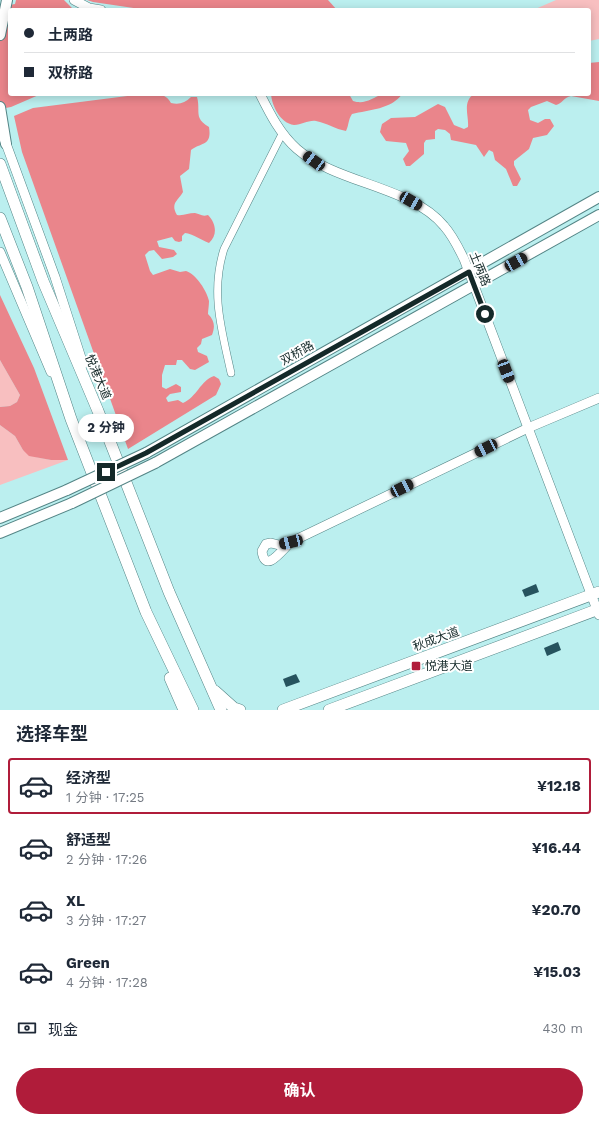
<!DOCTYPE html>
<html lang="zh">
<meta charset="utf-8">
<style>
:root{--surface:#fff;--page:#f6f6f7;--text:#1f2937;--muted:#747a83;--line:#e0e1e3;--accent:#b01c3a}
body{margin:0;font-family:"Work Sans","Noto Sans SC",sans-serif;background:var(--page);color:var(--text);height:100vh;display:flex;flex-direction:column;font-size:15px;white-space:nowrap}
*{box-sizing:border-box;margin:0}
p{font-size:13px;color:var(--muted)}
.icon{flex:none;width:22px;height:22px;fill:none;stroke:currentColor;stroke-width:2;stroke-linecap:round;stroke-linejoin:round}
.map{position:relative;height:710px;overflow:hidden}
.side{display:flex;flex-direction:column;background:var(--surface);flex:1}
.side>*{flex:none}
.guide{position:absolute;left:8px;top:8px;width:583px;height:88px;border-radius:4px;box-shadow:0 2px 10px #0003;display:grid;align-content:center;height:88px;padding:0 16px;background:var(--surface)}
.end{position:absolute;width:18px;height:18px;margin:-9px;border:5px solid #142929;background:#fff;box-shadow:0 0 0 2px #fff}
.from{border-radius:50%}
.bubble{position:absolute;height:28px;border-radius:14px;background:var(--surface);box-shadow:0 2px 10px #0003;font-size:13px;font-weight:700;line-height:28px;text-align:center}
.car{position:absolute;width:12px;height:24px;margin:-12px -6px;border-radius:5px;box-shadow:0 0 3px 1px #0007;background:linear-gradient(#222 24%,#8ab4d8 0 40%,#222 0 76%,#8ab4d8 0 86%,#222 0)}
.guide b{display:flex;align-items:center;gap:14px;height:38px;font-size:15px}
.guide b+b{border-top:1px solid var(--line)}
.guide i{width:10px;height:10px;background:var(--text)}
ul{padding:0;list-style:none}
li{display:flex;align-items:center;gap:12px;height:56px;margin:0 8px 6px;padding:0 8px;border:2px solid transparent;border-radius:4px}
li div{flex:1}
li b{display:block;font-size:15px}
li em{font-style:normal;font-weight:700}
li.active{border-color:var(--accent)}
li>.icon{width:36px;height:36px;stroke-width:1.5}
h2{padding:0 16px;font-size:18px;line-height:48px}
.pay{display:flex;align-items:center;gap:10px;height:44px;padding:0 16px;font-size:15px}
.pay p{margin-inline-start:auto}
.action{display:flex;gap:8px;margin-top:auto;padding:8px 16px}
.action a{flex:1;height:46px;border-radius:24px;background:var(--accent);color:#fff;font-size:16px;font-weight:700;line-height:46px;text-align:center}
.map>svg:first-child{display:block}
</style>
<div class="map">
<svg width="599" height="710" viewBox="0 0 599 710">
<rect width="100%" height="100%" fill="#bbefef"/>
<g fill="#f8bfc0">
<path d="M556,0H599V39L589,41V10H533Z"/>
<path d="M0,360L20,395L17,402L10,406L0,407Z"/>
<path d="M0,425L15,436L23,450L36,457L51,460H68L0,485Z"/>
</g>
<g fill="#ea858b">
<path d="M16,0H64L74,10H10V94H41L11,107L0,109V7L15,4Z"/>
<path d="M87,0H328L337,10H147L93,2Z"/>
<path d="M599,62V101L571,96C564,97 562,104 556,105L547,101L531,107L528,110L530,120L538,123L545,119H550L554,126L547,135L533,138L529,149L514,161V165L521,179L517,186H513L506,169L495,160L493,152L489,150L484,157L476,145L451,140L450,134L445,130L438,129L435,131V139L426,140L424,143V154L410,166H406L403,159L409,151L406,143L386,141L380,132L382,124L391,118L415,117L438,104L445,107L454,125L464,129L468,127C469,116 462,102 474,94H589V63Z"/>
<path d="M143,94C154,94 165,92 171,103C179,105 185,103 191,97H197C201,111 193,118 209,127C212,146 202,142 191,150L189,169L180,176L183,192C178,201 170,203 177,215C184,216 188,213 195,213C200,214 202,217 208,215C216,223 218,235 209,243C201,240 193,234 185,233L182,236V241L179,242L175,241L172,237L157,241L159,247L174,250L177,254L173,257L162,259L154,250L149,251L145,255L150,271L153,275L170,269L180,272L186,271C196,274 207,291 209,301C209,306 208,310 208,314C215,321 215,327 212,335L202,339L201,344L197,348L198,352L207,356L209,362L195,370L190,369L182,360H177L176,365H165L162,375V387L166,389L176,384L181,387V392L170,394L166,398L168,402L178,400L183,403C197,397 200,381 214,376L219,379L221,384L216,395L128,449L22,152L14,116L33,108Z"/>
<path d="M271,94H349L353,101C365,105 372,98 383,94C389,93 397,94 402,94C392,109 369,110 352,114C348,120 349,125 346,131C335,129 327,123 316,121C308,120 302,125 294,125C280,123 272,106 271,94Z"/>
<path d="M0,295L34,368L68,460H51L29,456L23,450L15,436L0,425V407L10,406L17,402L20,395L0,360Z"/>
</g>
<g fill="#26535e">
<path d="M536,584L539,592L525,597L522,590Z"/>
<path d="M558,642L561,650L547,656L544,648Z"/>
<path d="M296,674L300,682L286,687L283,679Z"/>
</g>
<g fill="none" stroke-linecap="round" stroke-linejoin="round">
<defs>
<path id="minor" d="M231,373C222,331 210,293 224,249L282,134"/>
<g id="tertiary">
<path d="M74,0L89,8L101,10"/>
<path d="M260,94C270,114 280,134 297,149C337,184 411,186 444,226C453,236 458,247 464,259L599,615"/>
<path d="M4,138L55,277L83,364"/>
<path d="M0,252L51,372"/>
<path d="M291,542L279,545L271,543L266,544L262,551C265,576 284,547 291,542L528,428L599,398"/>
</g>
<g id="secondary">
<path d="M0,35L7,0"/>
<path d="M0,107L6,144"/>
<path d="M146,453L599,197"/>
<path d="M155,463L599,215"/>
<path d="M0,518L67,490"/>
<path d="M0,533L72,503"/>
</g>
<g id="primary">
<path d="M0,164L43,281L98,411L169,592L221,710"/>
<path d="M0,218L27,287L71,419L146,612L193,710"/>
<path d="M170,678L184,710"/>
<path d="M215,691L234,708L240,710"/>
<path d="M283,710L599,592"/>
<path d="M329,710L599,609"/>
</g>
</defs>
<use href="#minor" stroke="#548586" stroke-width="8"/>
<use href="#tertiary" stroke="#548586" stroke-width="10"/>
<use href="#secondary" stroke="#548586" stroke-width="12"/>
<use href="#primary" stroke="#548586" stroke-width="12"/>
<use href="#minor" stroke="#fff" stroke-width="7"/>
<use href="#tertiary" stroke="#fff" stroke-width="9"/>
<use href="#secondary" stroke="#fff" stroke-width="10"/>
<use href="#primary" stroke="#fff" stroke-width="11"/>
<defs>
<g id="secondary-bridge">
<path d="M67,490L146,453"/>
<path d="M72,503L155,463"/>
</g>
</defs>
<use href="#secondary-bridge" stroke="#548586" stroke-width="12" stroke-linecap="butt"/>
<use href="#secondary-bridge" stroke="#fff" stroke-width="10"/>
</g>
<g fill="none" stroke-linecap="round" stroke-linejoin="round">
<path stroke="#142929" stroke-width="5" d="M106,472L146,453L469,272L485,314"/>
</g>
<rect fill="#b01c3a" stroke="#fff" stroke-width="1.5" x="411" y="661" width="10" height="10" rx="2"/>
<g text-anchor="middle" stroke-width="4" stroke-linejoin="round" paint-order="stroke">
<g font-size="12" fill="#142929" stroke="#fff">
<text transform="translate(480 269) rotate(68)" y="4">土两路</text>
<text transform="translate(297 353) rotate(-29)" y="4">双桥路</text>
<text transform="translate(98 377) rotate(67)" y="4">悦港大道</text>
<text transform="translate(436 639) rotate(-20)" y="4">秋成大道</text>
</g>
<g font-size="12" fill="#142929" stroke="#fff" text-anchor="start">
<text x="425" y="670">悦港大道</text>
</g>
</g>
</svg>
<i class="end from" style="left:485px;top:314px"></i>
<i class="end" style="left:106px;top:472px"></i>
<div class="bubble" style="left:78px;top:414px;width:56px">2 分钟</div>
<i class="car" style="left:314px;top:161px;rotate:306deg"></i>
<i class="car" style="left:411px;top:201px;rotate:120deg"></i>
<i class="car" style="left:516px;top:262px;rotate:61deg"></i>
<i class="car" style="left:506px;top:371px;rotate:159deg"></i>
<i class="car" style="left:486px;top:448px;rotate:244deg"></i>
<i class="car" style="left:402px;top:488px;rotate:64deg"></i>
<i class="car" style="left:291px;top:542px;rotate:257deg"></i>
<div class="guide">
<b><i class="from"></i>土两路</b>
<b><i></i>双桥路</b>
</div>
</div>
<section class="side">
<h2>选择车型</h2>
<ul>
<li class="active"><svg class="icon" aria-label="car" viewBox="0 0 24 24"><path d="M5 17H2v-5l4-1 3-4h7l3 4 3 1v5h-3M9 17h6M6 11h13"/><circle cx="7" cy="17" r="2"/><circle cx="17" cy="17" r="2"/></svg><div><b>经济型</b><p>1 分钟 · 17:25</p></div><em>¥12.18</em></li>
<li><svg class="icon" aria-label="car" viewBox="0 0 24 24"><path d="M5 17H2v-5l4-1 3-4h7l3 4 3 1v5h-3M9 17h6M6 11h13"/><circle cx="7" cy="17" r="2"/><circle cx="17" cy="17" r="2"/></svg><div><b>舒适型</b><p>2 分钟 · 17:26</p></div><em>¥16.44</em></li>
<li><svg class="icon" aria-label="car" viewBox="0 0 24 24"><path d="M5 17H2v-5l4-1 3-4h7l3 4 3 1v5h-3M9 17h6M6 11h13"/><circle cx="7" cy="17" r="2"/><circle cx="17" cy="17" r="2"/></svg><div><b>XL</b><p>3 分钟 · 17:27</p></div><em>¥20.70</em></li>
<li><svg class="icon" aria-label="car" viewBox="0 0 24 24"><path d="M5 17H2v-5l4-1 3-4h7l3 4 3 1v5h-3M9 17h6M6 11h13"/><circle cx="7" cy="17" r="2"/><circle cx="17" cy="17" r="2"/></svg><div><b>Green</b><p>4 分钟 · 17:28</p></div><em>¥15.03</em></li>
</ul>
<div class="pay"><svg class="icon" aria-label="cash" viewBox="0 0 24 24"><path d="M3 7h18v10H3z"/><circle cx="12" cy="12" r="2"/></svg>现金<p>430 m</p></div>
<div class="action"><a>确认</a></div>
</section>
